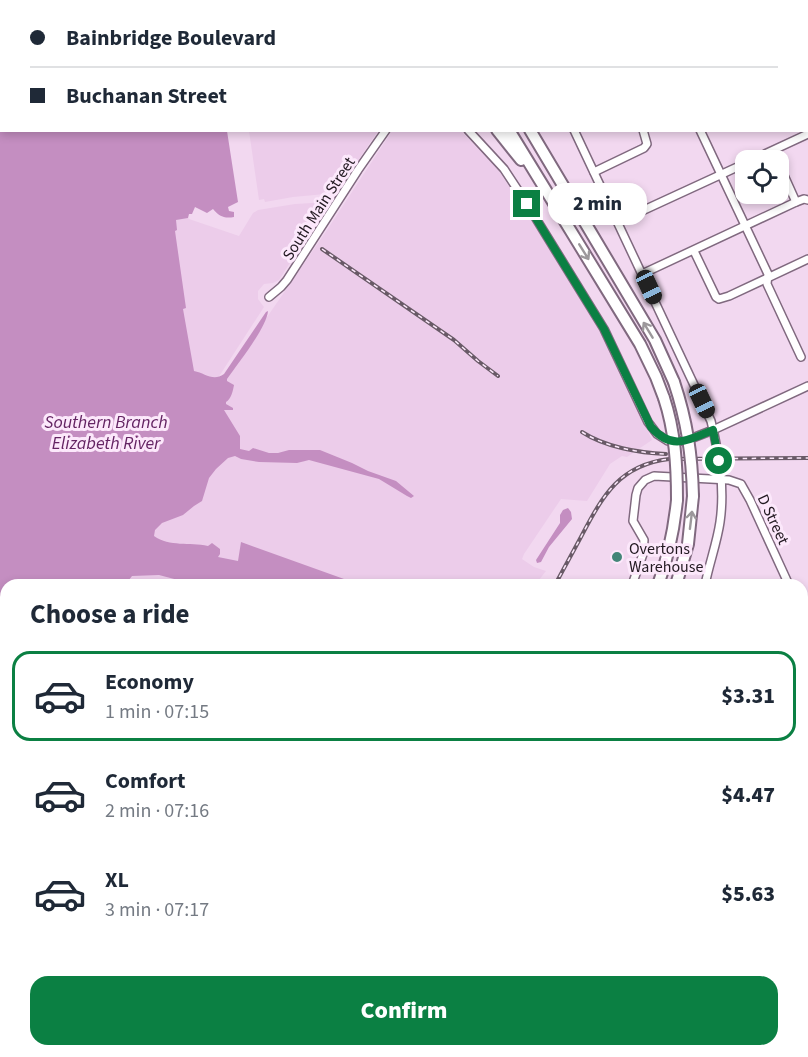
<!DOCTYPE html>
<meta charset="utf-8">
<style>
:root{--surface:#fff;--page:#f6f6f7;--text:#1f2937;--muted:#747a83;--line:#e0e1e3;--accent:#0b8043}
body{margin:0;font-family:"Source Sans 3",sans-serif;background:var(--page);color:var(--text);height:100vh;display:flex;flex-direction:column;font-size:22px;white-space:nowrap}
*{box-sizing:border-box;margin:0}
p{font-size:20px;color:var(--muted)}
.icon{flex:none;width:33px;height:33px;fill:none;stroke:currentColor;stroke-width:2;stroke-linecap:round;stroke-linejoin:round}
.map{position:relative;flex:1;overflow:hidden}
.side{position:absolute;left:0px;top:579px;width:808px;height:478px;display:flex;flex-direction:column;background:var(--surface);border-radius:18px 18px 0 0;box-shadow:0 3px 9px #0003}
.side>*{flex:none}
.top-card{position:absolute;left:0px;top:0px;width:808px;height:132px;box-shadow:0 3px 9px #0003;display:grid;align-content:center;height:132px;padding:0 30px;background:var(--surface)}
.tools{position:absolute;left:735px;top:150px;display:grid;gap:12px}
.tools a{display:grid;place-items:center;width:54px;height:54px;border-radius:12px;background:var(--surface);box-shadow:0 3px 9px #0003;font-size:30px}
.end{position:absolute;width:27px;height:27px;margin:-14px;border:8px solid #0b8043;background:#fff;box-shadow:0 0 0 3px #fff}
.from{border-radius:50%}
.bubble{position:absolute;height:42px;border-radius:18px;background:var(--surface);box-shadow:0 3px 9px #0003;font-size:20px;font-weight:800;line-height:42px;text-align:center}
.car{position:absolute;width:18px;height:36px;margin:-18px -9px;border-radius:8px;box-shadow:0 0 4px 2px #0007;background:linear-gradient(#222 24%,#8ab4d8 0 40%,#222 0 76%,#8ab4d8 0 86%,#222 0)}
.top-card b{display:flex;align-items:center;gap:21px;height:57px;font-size:22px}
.top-card b+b{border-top:2px solid var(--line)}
.top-card i{width:15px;height:15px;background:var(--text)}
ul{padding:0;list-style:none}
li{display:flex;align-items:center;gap:18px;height:90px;margin:0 12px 9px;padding:0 18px;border:3px solid transparent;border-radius:18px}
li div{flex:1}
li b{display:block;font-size:22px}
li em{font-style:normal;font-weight:800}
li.active{border-color:var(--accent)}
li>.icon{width:54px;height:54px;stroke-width:1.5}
h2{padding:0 30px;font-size:27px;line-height:72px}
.action{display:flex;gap:12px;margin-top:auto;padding:12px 30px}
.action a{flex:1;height:69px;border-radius:18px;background:var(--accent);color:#fff;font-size:24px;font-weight:800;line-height:69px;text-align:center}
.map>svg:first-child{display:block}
</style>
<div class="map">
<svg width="808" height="1057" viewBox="0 0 808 1057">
<rect width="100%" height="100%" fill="#f2d8f0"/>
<g fill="#ecccea">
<path d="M67,0H403L404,1L67,2Z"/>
<path d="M249,131V130L378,131L336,193L293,197L265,202L264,199L259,200Z"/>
<path d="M392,131H461L499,171L549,248L613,354L652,440L627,457L622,456L610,464L587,501L561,499L524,554L522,559L534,567L546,571L535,585H30L151,222L188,218L189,219L239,236L253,213L258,210L295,204L329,202L279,280L273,283L264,284L258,291V299L264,307L218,378L223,381L325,233Z"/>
<path d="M6,705V1052H220L212,1057H52L0,1051V728Z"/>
<path d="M282,1052H397L396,1057H282Z"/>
</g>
<g fill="#c48ec1">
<path d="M0,0H140L145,1L2,2V130L227,131L238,202L228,207L229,211L234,212V217C224,219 219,216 213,209L207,213L195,207L192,214H189L188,218L176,220L177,230L175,231L186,308L183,309L194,371C205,373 213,382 224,374L266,312L268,311C267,327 237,365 227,379V381L234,385C233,391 231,399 226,402V404L233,408V410H224L240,436V449L249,451L253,448L269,453H278L289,450H320L352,463L368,471L396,481L414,496L411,498L407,496L379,479L309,460L297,463L259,462L241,459L235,456L228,458L216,469L209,478L202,501L194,506L183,515L162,523L155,530L154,536C170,547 189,542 208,546L212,543L220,549V554L218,557L238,561L241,542L344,579L343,582L348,585H197L159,575L132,576L125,585H6V743H0Z"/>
<path d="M568,508L571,512L572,519L549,547L541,562L537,563L536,560L560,523V515L563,510Z"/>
</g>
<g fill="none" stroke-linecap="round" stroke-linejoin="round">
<defs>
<g id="minor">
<path d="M514,0L515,2"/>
<path d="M555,0H560"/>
<path d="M639,0L640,2"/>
<path d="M702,0V2"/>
<path d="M471,2L472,0"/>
<path d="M689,2L693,0"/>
<path d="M807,9L808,8"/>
<path d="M807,72L808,71"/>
<path d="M468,130L504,169L527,204L604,329L648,422L657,434L668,441H685L713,430L808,386"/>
<path d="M574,130L711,421C719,454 725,488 720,522C717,543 709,564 705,585"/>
<path d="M700,130L768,274L767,284L801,357"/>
<path d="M752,160L808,134"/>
<path d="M778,162L796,202"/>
<path d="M594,172L644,148L647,144L643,130"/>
<path d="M618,222L746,163"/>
<path d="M694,251L716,297L719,299L729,296L808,259"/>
<path d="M642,274L796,202L804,199L808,200"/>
<path d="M269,297L281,287L287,280L358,170L386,130"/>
<path d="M632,585L643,554L644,540L633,521L636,495L638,488L645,480L654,476L729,480L741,484L750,500L789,585"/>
<path d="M802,613L808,625"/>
<path d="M802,654H808"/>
<path d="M802,774H808"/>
<path d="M802,896H808"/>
<path d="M802,1016H808"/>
<path d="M0,1046L6,1047"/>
<path d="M48,1052L99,1057"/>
<path d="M515,1054V1052"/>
<path d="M218,1057L225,1052"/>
<path d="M687,1057V1052"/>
<path d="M744,1057V1052"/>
</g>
<g id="major">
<path d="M766,0L767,2"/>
<path d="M807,88L808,90"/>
<path d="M802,1003L808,1001"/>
<path d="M623,1057L638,1055L649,1052"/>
<path d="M652,1057L666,1052"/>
</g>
<g id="highway">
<path d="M440,0L441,2"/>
<path d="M459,0L460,2"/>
<path d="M490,0L491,2"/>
<path d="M497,130L521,160"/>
<path d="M509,130L640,344L656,377L664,398"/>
<path d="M530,130L655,340L674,382"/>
<path d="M658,585C668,558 674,529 677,500"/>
<path d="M676,585L688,544L693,496"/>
<path d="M466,1052L470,1057"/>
<path d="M410,1057L412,1052"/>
<path d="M421,1057L422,1052"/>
<path d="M439,1057L441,1052"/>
<path d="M623,1057H624"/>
</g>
</defs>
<use href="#minor" stroke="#80697f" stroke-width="10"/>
<use href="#major" stroke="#80697f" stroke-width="12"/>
<use href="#highway" stroke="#80697f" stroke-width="14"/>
<use href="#minor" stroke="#fff" stroke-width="7"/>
<use href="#major" stroke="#fff" stroke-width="9"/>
<use href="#highway" stroke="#fff" stroke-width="10"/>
<defs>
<g id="rail">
<path d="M322,249L454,340L478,361L498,376"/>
<path d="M582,432C605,447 639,453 666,454"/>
<path d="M555,585C564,568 573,552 582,535C603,495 620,465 669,459L808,458"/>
<path d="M0,1032H6"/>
<path d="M0,1056L8,1057"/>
<path d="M240,1057L247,1052"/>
</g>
</defs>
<use href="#rail" stroke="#695a67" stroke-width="4"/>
<use href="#rail" stroke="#fce8fb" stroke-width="1.5" stroke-dasharray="4.5" stroke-linecap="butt"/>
<defs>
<g id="highway-bridge">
<path d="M674,382C687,421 692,455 693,496"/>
<path d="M664,398C675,431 677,465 677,500"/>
</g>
</defs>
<use href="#highway-bridge" stroke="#80697f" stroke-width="14" stroke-linecap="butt"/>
<use href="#highway-bridge" stroke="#fff" stroke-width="10"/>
</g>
<defs><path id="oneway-shaft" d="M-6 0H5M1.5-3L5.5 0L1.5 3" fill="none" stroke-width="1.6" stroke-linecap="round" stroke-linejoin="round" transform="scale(1.5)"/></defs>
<g stroke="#9c989b">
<use href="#oneway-shaft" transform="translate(584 252) rotate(58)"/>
<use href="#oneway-shaft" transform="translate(648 330) rotate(-121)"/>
<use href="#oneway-shaft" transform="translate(691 520) rotate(-83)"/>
</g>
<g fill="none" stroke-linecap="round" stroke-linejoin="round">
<path stroke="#0b8043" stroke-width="8" d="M527,204L604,329L651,427C672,451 688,440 713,430L719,461"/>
</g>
<circle fill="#438678" stroke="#fce8fb" stroke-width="2" cx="617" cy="557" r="6"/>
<g text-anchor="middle" stroke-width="6" stroke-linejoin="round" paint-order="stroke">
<g font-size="16" fill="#221921" stroke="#fce8fb">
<text transform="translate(318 208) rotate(-57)" y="6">South Main Street</text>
<text transform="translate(774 519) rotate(65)" y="6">D Street</text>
</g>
<g font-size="16" fill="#221921" stroke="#fce8fb" text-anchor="start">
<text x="629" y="554">Overtons<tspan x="629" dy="18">Warehouse</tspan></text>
</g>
<g font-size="18" font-style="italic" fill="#642463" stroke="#fce8fb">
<text x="106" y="428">Southern Branch<tspan x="106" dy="21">Elizabeth River</tspan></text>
</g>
</g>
</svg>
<div class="tools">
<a><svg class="icon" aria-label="locate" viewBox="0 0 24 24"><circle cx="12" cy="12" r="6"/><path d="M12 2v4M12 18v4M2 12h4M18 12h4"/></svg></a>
</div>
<i class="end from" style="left:719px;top:461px"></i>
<i class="end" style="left:527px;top:204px"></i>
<div class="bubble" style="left:548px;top:183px;width:99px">2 min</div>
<i class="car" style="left:649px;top:287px;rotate:155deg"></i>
<i class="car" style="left:702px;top:401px;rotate:155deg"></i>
<div class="top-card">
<b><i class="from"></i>Bainbridge Boulevard</b>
<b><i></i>Buchanan Street</b>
</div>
<section class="side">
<h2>Choose a ride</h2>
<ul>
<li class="active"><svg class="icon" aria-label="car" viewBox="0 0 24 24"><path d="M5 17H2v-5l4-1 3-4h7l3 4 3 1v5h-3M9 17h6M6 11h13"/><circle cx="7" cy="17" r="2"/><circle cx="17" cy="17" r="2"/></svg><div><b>Economy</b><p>1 min · 07:15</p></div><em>$3.31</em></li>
<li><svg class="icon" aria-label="car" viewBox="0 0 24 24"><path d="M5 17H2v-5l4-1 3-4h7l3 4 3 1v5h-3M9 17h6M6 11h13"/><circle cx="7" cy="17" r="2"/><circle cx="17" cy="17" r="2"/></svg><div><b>Comfort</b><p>2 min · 07:16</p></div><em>$4.47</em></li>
<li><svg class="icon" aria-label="car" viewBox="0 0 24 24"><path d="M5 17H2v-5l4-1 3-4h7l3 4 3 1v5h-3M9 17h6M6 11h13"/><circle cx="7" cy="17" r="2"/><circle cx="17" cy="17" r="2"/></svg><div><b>XL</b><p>3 min · 07:17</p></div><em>$5.63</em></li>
</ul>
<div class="action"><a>Confirm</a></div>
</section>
</div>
